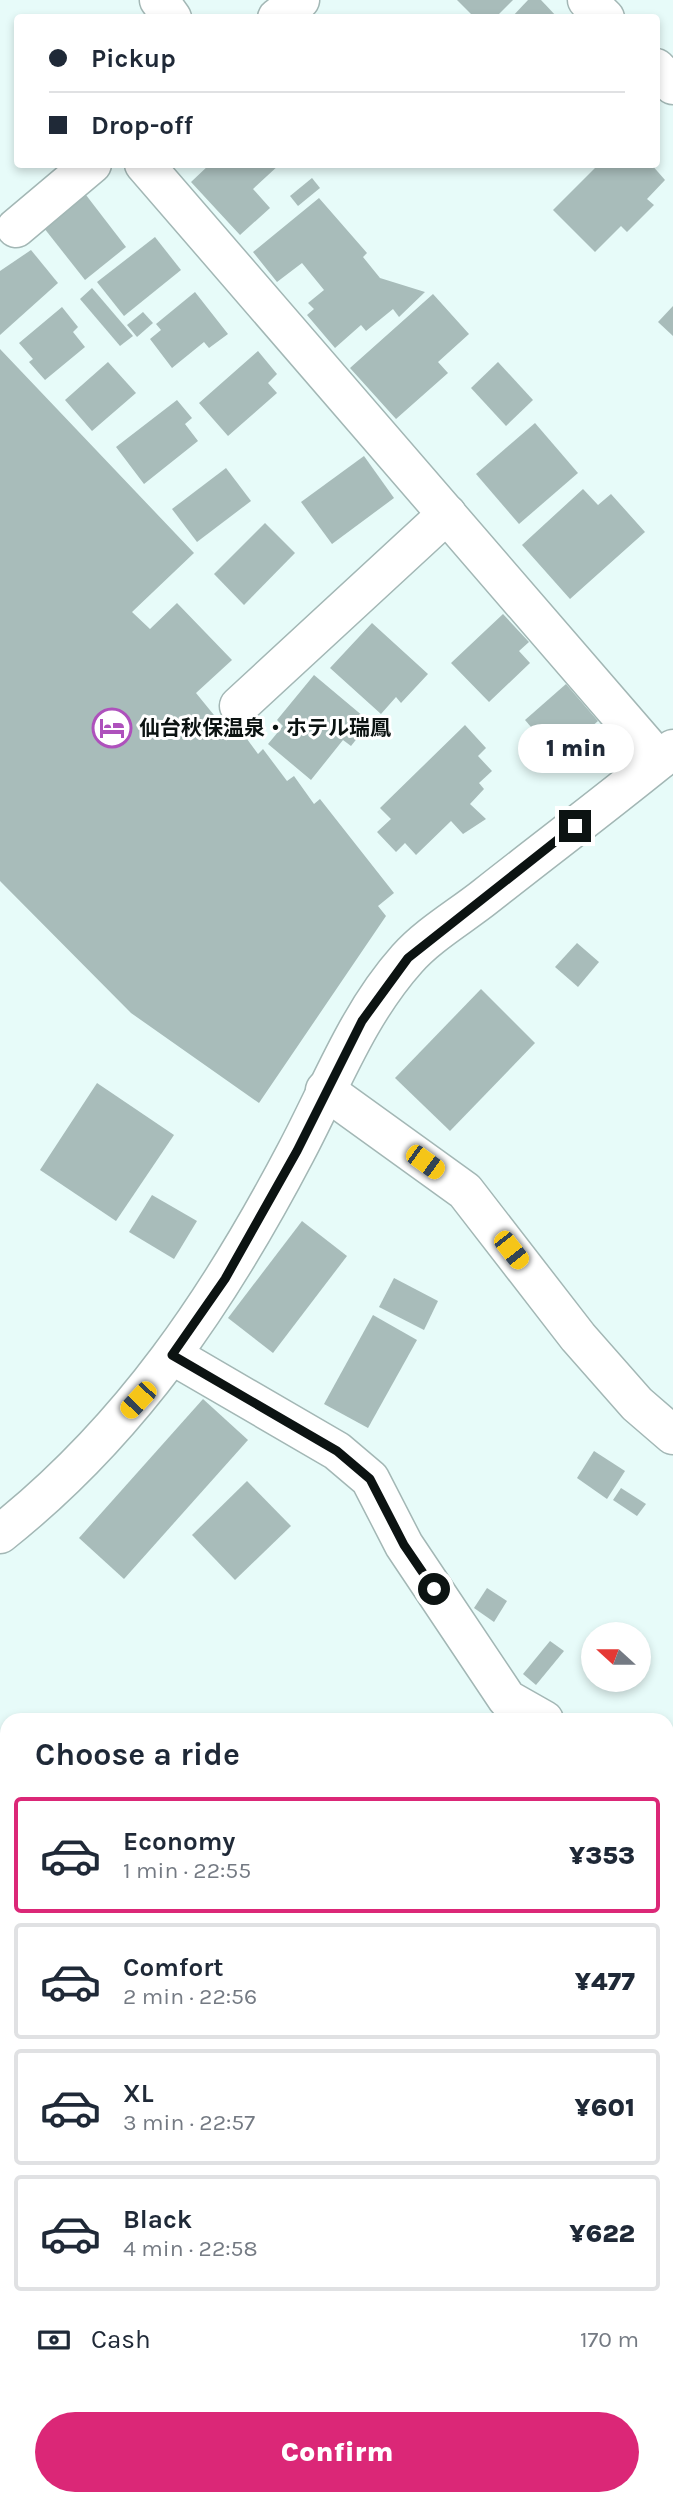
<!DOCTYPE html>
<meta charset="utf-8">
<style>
:root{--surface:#fff;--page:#f2f2f3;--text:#1f2937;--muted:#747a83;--line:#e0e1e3;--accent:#db2777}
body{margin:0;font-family:Karla,"Noto Sans JP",sans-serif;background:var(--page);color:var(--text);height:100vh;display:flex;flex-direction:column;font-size:26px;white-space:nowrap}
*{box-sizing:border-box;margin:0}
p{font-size:23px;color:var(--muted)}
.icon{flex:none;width:38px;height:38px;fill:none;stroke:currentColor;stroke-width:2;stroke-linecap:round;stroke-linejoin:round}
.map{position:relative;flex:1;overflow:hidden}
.panel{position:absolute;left:0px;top:1713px;width:674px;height:793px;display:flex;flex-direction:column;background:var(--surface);border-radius:21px 21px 0 0;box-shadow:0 4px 10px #0003}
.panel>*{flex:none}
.hud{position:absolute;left:14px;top:14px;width:646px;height:154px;border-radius:7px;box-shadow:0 4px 10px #0003;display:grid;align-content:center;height:154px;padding:0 35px;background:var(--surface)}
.needle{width:46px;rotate:291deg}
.fabs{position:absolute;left:581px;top:1622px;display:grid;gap:14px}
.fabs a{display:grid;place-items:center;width:70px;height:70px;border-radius:50%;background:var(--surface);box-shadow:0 4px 10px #0003;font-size:35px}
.end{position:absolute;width:32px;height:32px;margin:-16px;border:9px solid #0c1312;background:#fff;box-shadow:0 0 0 4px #fff}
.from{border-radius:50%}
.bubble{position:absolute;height:49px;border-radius:24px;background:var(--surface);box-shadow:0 4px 10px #0003;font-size:23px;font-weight:800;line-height:49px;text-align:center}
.car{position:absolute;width:21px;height:42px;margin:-21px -10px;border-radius:9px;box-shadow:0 0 5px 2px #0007;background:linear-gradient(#f5c518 24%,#345 0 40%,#f5c518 0 76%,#345 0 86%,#f5c518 0)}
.hud b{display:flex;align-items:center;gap:24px;height:66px;font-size:26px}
.hud b+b{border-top:2px solid var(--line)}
.hud i{width:18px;height:18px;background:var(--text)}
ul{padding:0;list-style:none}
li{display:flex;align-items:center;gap:21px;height:116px;margin:0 14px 10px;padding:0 21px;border:4px solid var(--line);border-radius:7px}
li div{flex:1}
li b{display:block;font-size:26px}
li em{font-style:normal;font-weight:800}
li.current{border-color:var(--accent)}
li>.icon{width:63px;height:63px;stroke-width:1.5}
h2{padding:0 35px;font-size:32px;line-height:84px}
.pay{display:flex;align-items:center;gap:18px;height:77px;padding:0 35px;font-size:26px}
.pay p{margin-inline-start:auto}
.button{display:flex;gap:14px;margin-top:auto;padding:14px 35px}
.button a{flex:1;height:80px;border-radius:42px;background:var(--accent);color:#fff;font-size:28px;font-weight:800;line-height:80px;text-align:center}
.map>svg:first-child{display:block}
</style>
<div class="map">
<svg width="673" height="2505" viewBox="0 0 673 2505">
<rect width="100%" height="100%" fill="#e7fbf9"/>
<path fill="#eec3f4" d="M673,1964V2505H0V2293L7,2289V2499H667V1967Z"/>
<g fill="#a8bcba">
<path d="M457,0H513L495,18H475Z"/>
<path d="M528,0H541L558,18H511Z"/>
<path d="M210,164H280L253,189L270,208L240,235L191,182Z"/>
<path d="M599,164H651L665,180L647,199L654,205L627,232L621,226L595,252L553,210Z"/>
<path d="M312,178L320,188L298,206L290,196Z"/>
<path d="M86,195L126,247L85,280L44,228Z"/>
<path d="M319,198L367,253L363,257L380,278L425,292L399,317L393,309L366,331L361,325L335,348L307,315L314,309L308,303L324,290L302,263L277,282L253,252Z"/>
<path d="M155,237L181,270L124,316L97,282Z"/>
<path d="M31,250L58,283L0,335V271Z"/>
<path d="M92,288L133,336L120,346L80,299Z"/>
<path d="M195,292L228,334L209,348L204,342L172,368L150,339L161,330L156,324Z"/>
<path d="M433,294L469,334L438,362L448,373L396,419L350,368Z"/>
<path d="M673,306V336L658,322Z"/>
<path d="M62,307L78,327L73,332L85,347L45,380L29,362L33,359L19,343Z"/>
<path d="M143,312L153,323L137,337L127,325Z"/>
<path d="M0,349L194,553L132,612L150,629L177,603L232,660L196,693L227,731L236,724L258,754L263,749L287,781L294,776L314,804L320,799L394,893L378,906L386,916L259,1103L131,1013L0,881Z"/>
<path d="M258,351L277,374L268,383L277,393L228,436L199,403Z"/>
<path d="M108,362L136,393L92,431L65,400Z"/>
<path d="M498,362L533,400L506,426L471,388Z"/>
<path d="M177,400L192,418L185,424L198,441L144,484L116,447Z"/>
<path d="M535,423L578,473L519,524L476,474Z"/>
<path d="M364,456L394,498L332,544L301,502Z"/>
<path d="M226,468L251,501L197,542L172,509Z"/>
<path d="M583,489L598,505L611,494L645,532L570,599L522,545Z"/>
<path d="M265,523L295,553L244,605L214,574Z"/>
<path d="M503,614L529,642L519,651L530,663L489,702L451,663Z"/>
<path d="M372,623L428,674L401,703L396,697L381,714L330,668Z"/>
<path d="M314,675L370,722L351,746L343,740L311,780L268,744L283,726L277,720Z"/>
<path d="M566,684L598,721L557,757L525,720Z"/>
<path d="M465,725L486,748L478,756L492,771L479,783L484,789L470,804L486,819L463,834L451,821L416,855L405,843L396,852L377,832L391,819L380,808Z"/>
<path d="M577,943L599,962L578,987L555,967Z"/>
<path d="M481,989L535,1043L450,1131L395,1078Z"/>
<path d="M97,1083L174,1135L116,1221L40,1170Z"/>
<path d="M152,1195L197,1221L174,1259L129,1232Z"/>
<path d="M302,1221L347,1256L273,1353L228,1318Z"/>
<path d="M394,1278L438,1301L424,1330L379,1307Z"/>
<path d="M373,1315L417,1340L368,1428L324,1404Z"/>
<path d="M203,1399L248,1440L124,1579L79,1538Z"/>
<path d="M594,1451L625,1471L607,1499L577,1478Z"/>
<path d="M247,1481L291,1526L235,1580L192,1535Z"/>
<path d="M621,1488L646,1504L637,1516L613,1500Z"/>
<path d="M487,1588L507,1601L494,1622L474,1608Z"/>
<path d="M550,1641L564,1651L536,1685L523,1674Z"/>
</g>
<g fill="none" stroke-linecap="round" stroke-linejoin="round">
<defs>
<g id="minor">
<path d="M159,0L172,18"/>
<path d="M587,0L605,18"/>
<path d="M277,18L300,0"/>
<path d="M656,68L673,85"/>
<path d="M144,164L659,760"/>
<path d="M16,228L92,164"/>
<path d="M239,706L447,514"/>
<path d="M325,1090L465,1191L578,1337L637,1404L673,1435"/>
<path d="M172,1355L337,1451L370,1479L404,1545L507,1699L544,1720"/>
<path d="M0,1534C131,1430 219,1299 296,1152C331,1086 357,1015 407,959C428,935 461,916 486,896C548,847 612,799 673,749"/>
</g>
</defs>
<use href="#minor" stroke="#a3b7b5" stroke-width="41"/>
<use href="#minor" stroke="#fff" stroke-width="38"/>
</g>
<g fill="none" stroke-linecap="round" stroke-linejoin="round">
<path stroke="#0c1312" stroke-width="9" d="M434,1589L404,1545L370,1479L337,1451L172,1355L225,1279L297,1151L362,1021L408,958L575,826"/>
</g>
<defs>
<symbol id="hotel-ring" viewBox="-11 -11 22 22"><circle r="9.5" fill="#fff" stroke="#ae51bc" stroke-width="1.5"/><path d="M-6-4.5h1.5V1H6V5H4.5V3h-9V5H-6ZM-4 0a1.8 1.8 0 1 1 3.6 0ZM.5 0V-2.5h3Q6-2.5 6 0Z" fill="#ae51bc"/></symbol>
</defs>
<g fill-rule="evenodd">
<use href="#hotel-ring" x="90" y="706" width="44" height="44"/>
</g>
<g text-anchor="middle" stroke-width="6" stroke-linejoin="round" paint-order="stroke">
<g font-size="21" font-weight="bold" fill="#0c1312" stroke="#fff" text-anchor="start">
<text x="139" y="735">仙台秋保温泉・ホテル瑞鳳</text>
</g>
</g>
</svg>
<div class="fabs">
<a><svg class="needle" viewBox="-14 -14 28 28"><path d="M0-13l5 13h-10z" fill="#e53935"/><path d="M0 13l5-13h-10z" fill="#747a83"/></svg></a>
</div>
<i class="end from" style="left:434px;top:1589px"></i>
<i class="end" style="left:575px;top:826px"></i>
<div class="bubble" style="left:518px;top:724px;width:116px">1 min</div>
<i class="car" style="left:425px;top:1162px;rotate:126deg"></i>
<i class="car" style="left:511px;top:1250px;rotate:142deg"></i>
<i class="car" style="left:138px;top:1400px;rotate:223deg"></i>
<div class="hud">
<b><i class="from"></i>Pickup</b>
<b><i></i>Drop-off</b>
</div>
<section class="panel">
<h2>Choose a ride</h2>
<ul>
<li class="current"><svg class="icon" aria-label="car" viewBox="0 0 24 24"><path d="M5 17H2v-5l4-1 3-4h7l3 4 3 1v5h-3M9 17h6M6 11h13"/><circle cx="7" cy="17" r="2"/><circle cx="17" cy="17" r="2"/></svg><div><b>Economy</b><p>1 min · 22:55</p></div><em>¥353</em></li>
<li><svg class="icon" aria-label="car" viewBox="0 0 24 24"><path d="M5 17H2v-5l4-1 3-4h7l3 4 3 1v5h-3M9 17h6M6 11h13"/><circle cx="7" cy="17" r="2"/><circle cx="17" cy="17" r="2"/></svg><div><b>Comfort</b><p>2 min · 22:56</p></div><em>¥477</em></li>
<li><svg class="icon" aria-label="car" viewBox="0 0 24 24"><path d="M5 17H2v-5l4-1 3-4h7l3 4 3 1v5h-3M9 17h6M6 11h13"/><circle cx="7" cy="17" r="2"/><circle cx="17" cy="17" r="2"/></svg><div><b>XL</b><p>3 min · 22:57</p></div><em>¥601</em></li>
<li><svg class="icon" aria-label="car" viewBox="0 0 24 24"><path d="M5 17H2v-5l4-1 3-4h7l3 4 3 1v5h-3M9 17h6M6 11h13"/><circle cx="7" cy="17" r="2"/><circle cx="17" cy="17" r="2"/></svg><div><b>Black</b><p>4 min · 22:58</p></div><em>¥622</em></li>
</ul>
<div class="pay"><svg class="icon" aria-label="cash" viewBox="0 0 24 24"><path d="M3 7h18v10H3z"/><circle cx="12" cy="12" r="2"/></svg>Cash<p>170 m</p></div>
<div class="button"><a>Confirm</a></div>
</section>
</div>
